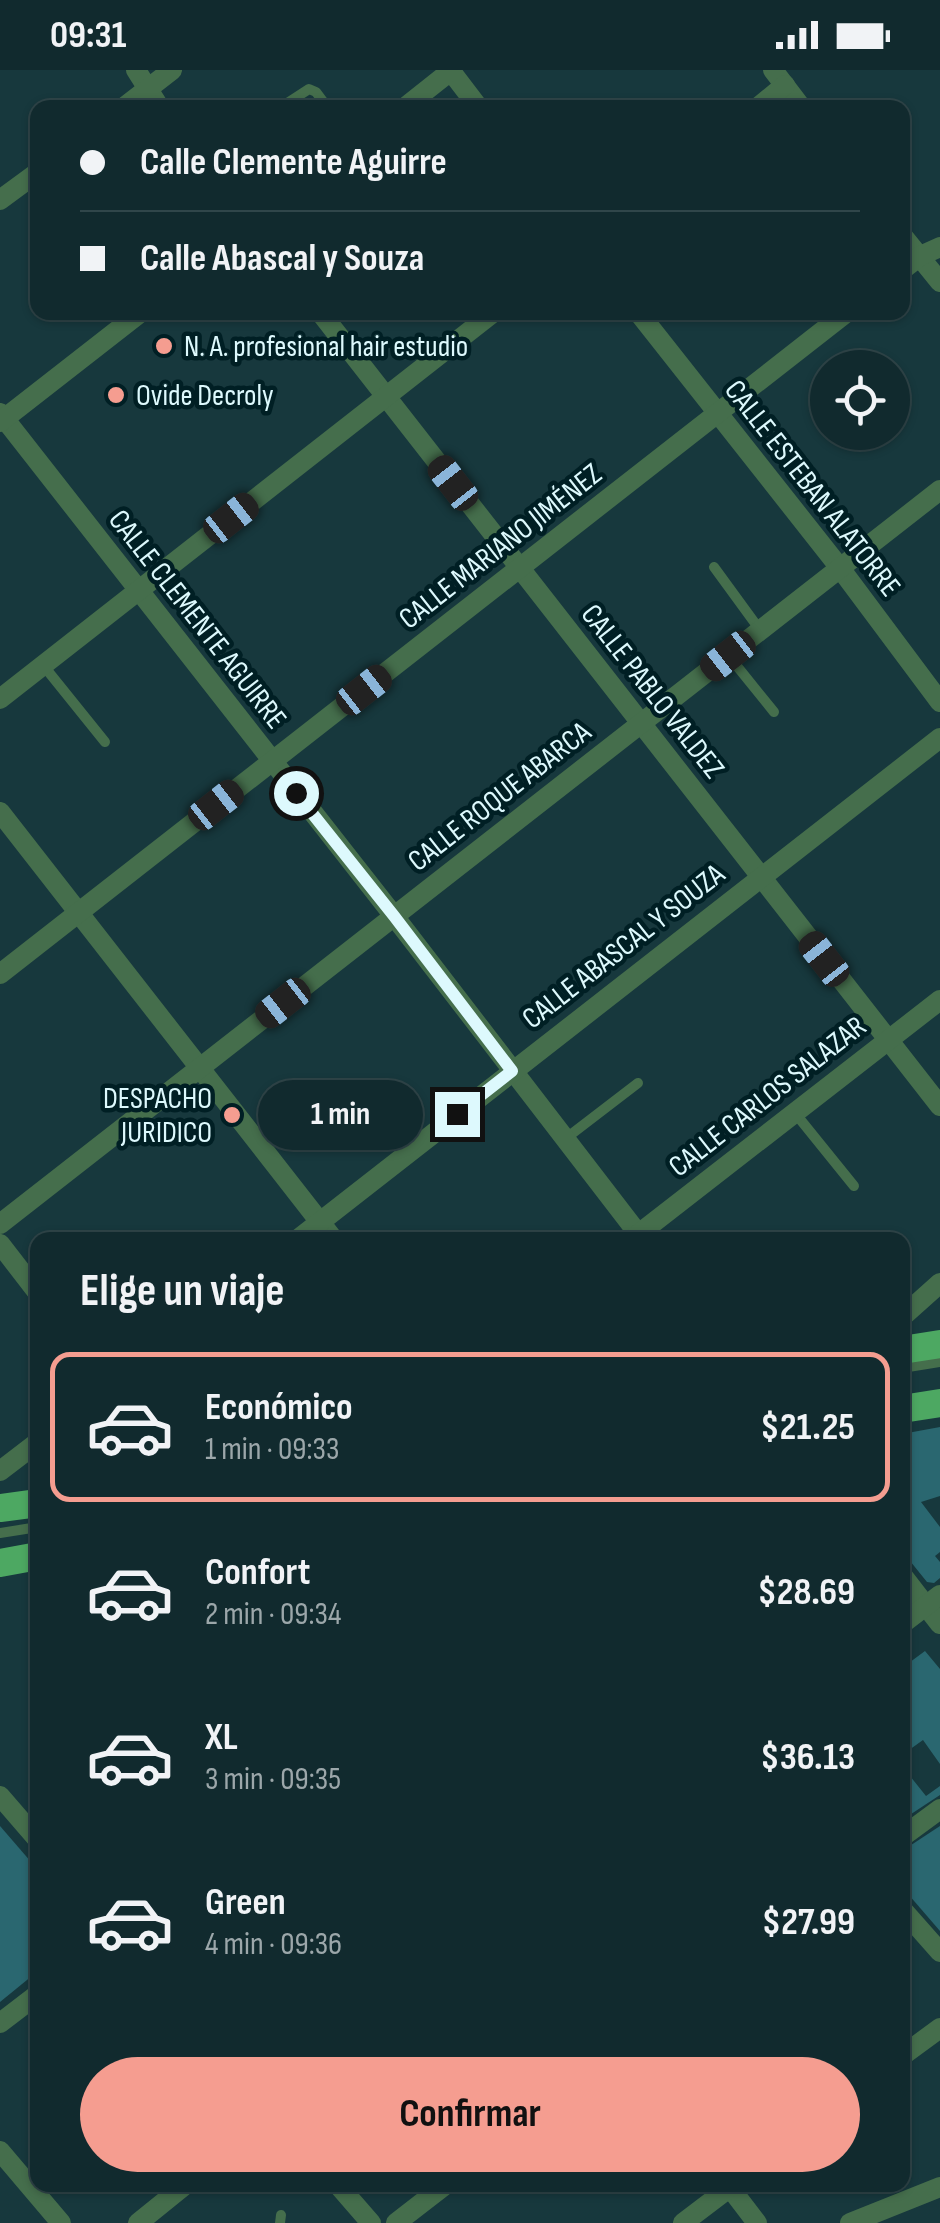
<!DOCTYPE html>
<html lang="es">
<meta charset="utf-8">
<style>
:root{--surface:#112a2e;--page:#1e363a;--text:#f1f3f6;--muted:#9ca7aa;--line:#30464a;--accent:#f59d90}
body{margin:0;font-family:"Sofia Sans Condensed",sans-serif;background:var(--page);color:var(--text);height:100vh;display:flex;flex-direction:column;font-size:38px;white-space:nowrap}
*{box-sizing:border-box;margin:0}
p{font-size:32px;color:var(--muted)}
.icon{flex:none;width:55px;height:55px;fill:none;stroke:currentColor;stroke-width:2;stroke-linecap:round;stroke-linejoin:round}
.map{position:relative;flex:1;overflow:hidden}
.panel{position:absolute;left:30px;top:1162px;width:880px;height:960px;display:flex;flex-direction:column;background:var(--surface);border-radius:20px;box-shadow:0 2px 8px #0004,0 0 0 2px var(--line)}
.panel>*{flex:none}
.hud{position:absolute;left:30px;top:30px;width:880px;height:220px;border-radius:20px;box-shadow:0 2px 8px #0004,0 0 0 2px var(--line);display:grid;align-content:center;height:220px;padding:0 50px;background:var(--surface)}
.buttons{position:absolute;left:810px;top:280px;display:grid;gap:20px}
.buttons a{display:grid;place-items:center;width:100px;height:100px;border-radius:50%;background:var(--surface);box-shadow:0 2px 8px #0004,0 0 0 2px var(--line);font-size:50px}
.end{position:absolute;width:45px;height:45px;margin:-22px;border:12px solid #ddf9fd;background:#111;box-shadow:0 0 0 5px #111}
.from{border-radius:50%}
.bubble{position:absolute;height:70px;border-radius:35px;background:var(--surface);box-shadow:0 2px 8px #0004,0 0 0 2px var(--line);font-size:32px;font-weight:700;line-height:70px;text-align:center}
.car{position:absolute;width:30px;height:60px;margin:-30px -15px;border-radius:12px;box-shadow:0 0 8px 2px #0007;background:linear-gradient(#222 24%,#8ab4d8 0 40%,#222 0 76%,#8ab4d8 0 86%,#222 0)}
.hud b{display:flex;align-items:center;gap:35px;height:95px;font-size:38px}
.hud b+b{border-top:2px solid var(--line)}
.hud i{width:25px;height:25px;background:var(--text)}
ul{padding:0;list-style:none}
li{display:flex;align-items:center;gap:30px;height:150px;margin:0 20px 15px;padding:0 30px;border:5px solid transparent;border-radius:20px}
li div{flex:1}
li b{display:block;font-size:38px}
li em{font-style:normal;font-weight:700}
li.current{border-color:var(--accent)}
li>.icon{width:90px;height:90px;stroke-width:1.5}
h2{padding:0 50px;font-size:45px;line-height:120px}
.primary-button{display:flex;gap:20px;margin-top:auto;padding:20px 50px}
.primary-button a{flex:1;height:115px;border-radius:60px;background:var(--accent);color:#111;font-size:40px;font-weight:700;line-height:115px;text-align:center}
.status{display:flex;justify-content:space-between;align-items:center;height:70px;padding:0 50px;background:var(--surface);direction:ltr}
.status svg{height:28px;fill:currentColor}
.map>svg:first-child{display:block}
</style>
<div class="status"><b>09:31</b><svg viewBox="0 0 49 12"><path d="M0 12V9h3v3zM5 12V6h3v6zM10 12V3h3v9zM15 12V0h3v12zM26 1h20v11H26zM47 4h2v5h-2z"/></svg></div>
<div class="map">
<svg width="940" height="2153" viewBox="0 0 940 2153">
<rect width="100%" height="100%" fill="#17383d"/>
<g fill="#2a6770">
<path d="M940,1357V1426L921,1432L940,1457V1482L935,1486L940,1492V1508L934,1513L927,1512L902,1481V1364Z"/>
<path d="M925,1581L940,1599V1694L923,1670L902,1685V1598Z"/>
<path d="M902,1696L926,1726L940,1716V1725L902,1750Z"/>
<path d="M0,1756L38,1800V1901L0,1932Z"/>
<path d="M940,1756V1861L902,1817V1781Z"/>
</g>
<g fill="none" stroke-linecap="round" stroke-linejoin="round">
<g stroke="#456e4c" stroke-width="10">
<path d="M289,32L309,19L316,22L328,38"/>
<path d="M714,497L760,560"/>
<path d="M728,585L774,642"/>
<path d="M43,595L105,672"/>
<path d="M795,1043L854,1116"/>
<path d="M565,1069L638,1013"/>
<path d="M902,1298L940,1292"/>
<path d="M0,1463L38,1457"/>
<path d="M280,2153L281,2145"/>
</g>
<g stroke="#456e4c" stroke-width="20">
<path d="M136,0L160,38"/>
<path d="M450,0L479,38"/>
<path d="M773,0L802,38"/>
<path d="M123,38L172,0"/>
<path d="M404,38L452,0"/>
<path d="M757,38L785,15"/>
<path d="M0,130L38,102"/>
<path d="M902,165L940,212"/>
<path d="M902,200L920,186L940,177"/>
<path d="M320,242L940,1036"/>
<path d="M638,242L840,498L940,632"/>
<path d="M0,343L394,846L643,1170"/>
<path d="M0,352L141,242"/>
<path d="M0,629L494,242"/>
<path d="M0,742L334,1170"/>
<path d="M0,904L847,242"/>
<path d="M0,1154L940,420"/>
<path d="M297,1170L940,668"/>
<path d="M631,1170L940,930"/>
<path d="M0,1174L38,1223"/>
<path d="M902,1247L940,1213"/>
<path d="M0,1401L38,1372"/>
<path d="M902,1505L940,1554"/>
<path d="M902,1554L940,1525"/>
<path d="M0,1726L38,1770"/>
<path d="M902,1767L940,1739"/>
<path d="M902,1839L940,1882"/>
<path d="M0,1953L38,1924"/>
<path d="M902,1986L940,1958"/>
<path d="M0,2081L61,2153"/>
<path d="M338,2115L371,2153"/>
<path d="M728,2115L757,2153"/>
<path d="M138,2153L185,2115"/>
<path d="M396,2153L445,2115"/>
<path d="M683,2153L733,2115"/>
<path d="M850,2153L940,2117"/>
</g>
<g stroke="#4da862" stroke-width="28">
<path d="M902,1280L940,1274"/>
<path d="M902,1339L940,1333"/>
<path d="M0,1438L38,1433"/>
<path d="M0,1493L38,1486"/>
</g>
</g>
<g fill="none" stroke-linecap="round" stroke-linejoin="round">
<path stroke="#ddf9fd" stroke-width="12" d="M296,723L394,846L512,1001L457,1044"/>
</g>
<g fill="#f59d90" stroke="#001f24" stroke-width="4">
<circle cx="164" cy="276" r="10"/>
<circle cx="116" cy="325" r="10"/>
<circle cx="232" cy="1045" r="10"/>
</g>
<g text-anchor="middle" stroke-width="9" stroke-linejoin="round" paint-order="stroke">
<g font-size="30" fill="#ddf9fd" stroke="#001f24" text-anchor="start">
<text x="184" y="286">N. A. profesional hair estudio</text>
<text x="136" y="335">Ovide Decroly</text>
<text x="212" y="1038" text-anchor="end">DESPACHO<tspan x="212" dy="34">JURIDICO</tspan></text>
</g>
<g font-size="30" fill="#ddf9fd" stroke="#001f24">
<text transform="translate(813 418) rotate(52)" y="10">CALLE ESTEBAN ALATORRE</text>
<text transform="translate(500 476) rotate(-38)" y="10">CALLE MARIANO JIMÉNEZ</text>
<text transform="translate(198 549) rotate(52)" y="10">CALLE CLEMENTE AGUIRRE</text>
<text transform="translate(653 621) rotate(52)" y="10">CALLE PABLO VALDEZ</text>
<text transform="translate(499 726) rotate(-38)" y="10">CALLE ROQUE ABARCA</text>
<text transform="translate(623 876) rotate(-38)" y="10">CALLE ABASCAL Y SOUZA</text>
<text transform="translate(767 1026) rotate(-38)" y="10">CALLE CARLOS SALAZAR</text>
</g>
</g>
</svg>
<div class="buttons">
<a><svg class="icon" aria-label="locate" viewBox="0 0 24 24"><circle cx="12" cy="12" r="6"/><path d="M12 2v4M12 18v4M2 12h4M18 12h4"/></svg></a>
</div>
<i class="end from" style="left:296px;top:723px"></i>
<i class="end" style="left:457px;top:1044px"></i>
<div class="bubble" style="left:258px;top:1010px;width:165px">1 min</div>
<i class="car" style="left:453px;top:413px;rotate:322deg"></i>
<i class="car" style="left:231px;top:448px;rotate:52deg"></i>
<i class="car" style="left:728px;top:586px;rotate:232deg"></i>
<i class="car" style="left:364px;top:620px;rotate:52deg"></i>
<i class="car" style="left:216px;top:735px;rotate:52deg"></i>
<i class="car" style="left:824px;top:889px;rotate:322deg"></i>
<i class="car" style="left:283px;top:933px;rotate:232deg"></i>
<div class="hud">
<b><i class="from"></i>Calle Clemente Aguirre</b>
<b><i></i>Calle Abascal y Souza</b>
</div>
<section class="panel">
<h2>Elige un viaje</h2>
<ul>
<li class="current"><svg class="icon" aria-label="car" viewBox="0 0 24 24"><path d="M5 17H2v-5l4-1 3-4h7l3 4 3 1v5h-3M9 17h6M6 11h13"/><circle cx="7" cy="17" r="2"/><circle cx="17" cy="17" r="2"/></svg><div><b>Económico</b><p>1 min · 09:33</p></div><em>$21.25</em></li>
<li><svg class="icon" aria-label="car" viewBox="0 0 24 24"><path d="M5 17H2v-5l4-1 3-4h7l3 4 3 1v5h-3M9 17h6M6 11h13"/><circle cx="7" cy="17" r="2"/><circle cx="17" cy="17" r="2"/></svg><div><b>Confort</b><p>2 min · 09:34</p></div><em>$28.69</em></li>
<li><svg class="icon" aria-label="car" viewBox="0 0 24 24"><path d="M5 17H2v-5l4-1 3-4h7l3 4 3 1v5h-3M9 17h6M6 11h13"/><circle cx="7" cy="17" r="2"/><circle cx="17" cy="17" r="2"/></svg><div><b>XL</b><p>3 min · 09:35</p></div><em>$36.13</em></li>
<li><svg class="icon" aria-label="car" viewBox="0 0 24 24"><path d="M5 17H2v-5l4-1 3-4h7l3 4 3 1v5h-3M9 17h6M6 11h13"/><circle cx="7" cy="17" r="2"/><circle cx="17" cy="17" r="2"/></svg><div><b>Green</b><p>4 min · 09:36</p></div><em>$27.99</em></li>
</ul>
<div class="primary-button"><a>Confirmar</a></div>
</section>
</div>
